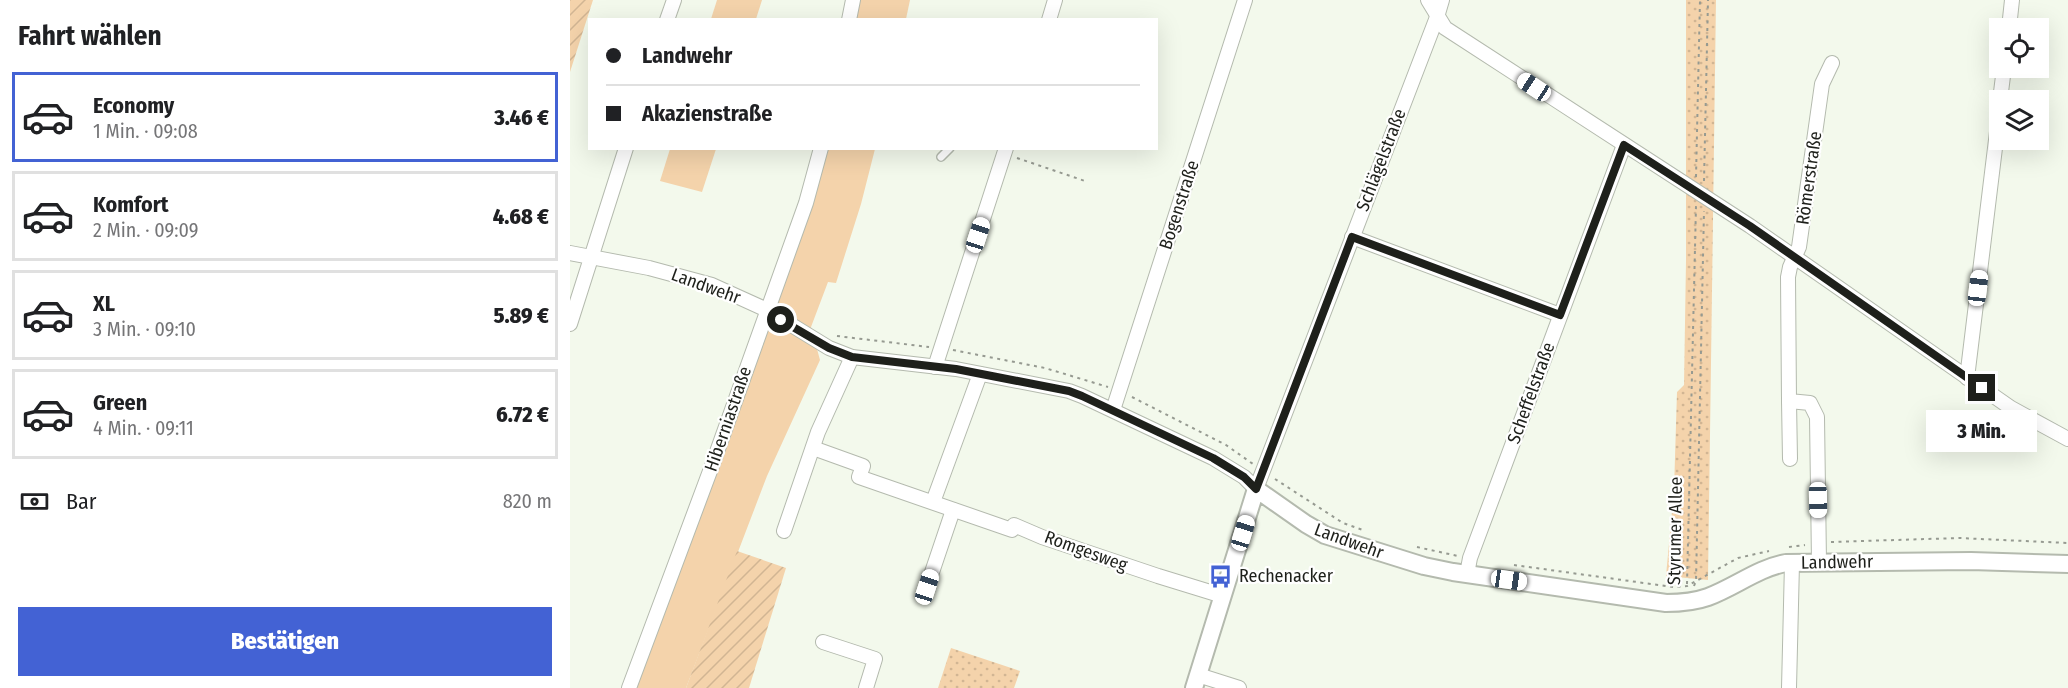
<!DOCTYPE html>
<html lang="de">
<meta charset="utf-8">
<style>
:root{--surface:#fff;--page:#f6f6f6;--text:#202124;--muted:#757577;--line:#e0e0e0;--accent:#4362d4}
body{margin:0;font-family:"Fira Sans Condensed",sans-serif;background:var(--page);color:var(--text);height:100vh;display:flex;flex-direction:column;font-size:22px;white-space:nowrap}
*{box-sizing:border-box;margin:0}
p{font-size:20px;color:var(--muted)}
.icon{flex:none;width:33px;height:33px;fill:none;stroke:currentColor;stroke-width:2;stroke-linecap:round;stroke-linejoin:round}
.map{position:relative;flex:1;overflow:hidden}
.side{display:flex;flex-direction:column;background:var(--surface);width:570px}
.side>*{flex:none}
.hud{position:absolute;left:18px;top:18px;width:570px;height:132px;border-radius:0px;box-shadow:0 6px 24px #0002;display:grid;align-content:center;height:132px;padding:0 18px;background:var(--surface)}
.fabs{position:absolute;left:1419px;top:18px;display:grid;gap:12px}
.fabs a{display:grid;place-items:center;width:60px;height:60px;border-radius:0px;background:var(--surface);box-shadow:0 6px 24px #0002;font-size:30px}
.end{position:absolute;width:27px;height:27px;margin:-14px;border:8px solid #1e201b;background:#fff;box-shadow:0 0 0 3px #fff}
.from{border-radius:50%}
.bubble{position:absolute;height:42px;border-radius:0px;background:var(--surface);box-shadow:0 6px 24px #0002;font-size:20px;font-weight:800;line-height:42px;text-align:center}
.car{position:absolute;width:18px;height:36px;margin:-18px -9px;border-radius:8px;box-shadow:0 0 4px 2px #0007;background:linear-gradient(#fff 24%,#345 0 40%,#fff 0 76%,#345 0 86%,#fff 0)}
.hud b{display:flex;align-items:center;gap:21px;height:57px;font-size:22px}
.hud b+b{border-top:2px solid var(--line)}
.hud i{width:15px;height:15px;background:var(--text)}
ul{padding:0;list-style:none}
li{display:flex;align-items:center;gap:18px;height:90px;margin:0 12px 9px;padding:0 6px;border:3px solid var(--line);border-radius:0px}
li div{flex:1}
li b{display:block;font-size:22px}
li em{font-style:normal;font-weight:800}
li.current{border-color:var(--accent)}
li>.icon{width:54px;height:54px;stroke-width:1.5}
h2{padding:0 18px;font-size:27px;line-height:72px}
.pay{display:flex;align-items:center;gap:15px;height:66px;padding:0 18px;font-size:22px}
.pay p{margin-inline-start:auto}
.primary-button{display:flex;gap:12px;margin-top:auto;padding:12px 18px}
.primary-button a{flex:1;height:69px;border-radius:0px;background:var(--accent);color:#fff;font-size:24px;font-weight:800;line-height:69px;text-align:center}
main{display:flex;flex:1;min-height:0}
.map>svg:first-child{display:block}
</style>
<main>
<section class="side">
<h2>Fahrt wählen</h2>
<ul>
<li class="current"><svg class="icon" aria-label="car" viewBox="0 0 24 24"><path d="M5 17H2v-5l4-1 3-4h7l3 4 3 1v5h-3M9 17h6M6 11h13"/><circle cx="7" cy="17" r="2"/><circle cx="17" cy="17" r="2"/></svg><div><b>Economy</b><p>1 Min. · 09:08</p></div><em>3.46 €</em></li>
<li><svg class="icon" aria-label="car" viewBox="0 0 24 24"><path d="M5 17H2v-5l4-1 3-4h7l3 4 3 1v5h-3M9 17h6M6 11h13"/><circle cx="7" cy="17" r="2"/><circle cx="17" cy="17" r="2"/></svg><div><b>Komfort</b><p>2 Min. · 09:09</p></div><em>4.68 €</em></li>
<li><svg class="icon" aria-label="car" viewBox="0 0 24 24"><path d="M5 17H2v-5l4-1 3-4h7l3 4 3 1v5h-3M9 17h6M6 11h13"/><circle cx="7" cy="17" r="2"/><circle cx="17" cy="17" r="2"/></svg><div><b>XL</b><p>3 Min. · 09:10</p></div><em>5.89 €</em></li>
<li><svg class="icon" aria-label="car" viewBox="0 0 24 24"><path d="M5 17H2v-5l4-1 3-4h7l3 4 3 1v5h-3M9 17h6M6 11h13"/><circle cx="7" cy="17" r="2"/><circle cx="17" cy="17" r="2"/></svg><div><b>Green</b><p>4 Min. · 09:11</p></div><em>6.72 €</em></li>
</ul>
<div class="pay"><svg class="icon" aria-label="cash" viewBox="0 0 24 24"><path d="M3 7h18v10H3z"/><circle cx="12" cy="12" r="2"/></svg>Bar<p>820 m</p></div>
<div class="primary-button"><a>Bestätigen</a></div>
</section>
<div class="map">
<svg width="1498" height="688" viewBox="0 0 1498 688">
<defs>
<pattern id="park-dots" width="8" height="8" patternUnits="userSpaceOnUse" patternTransform="scale(1.5)"><rect width="8" height="8" fill="#f4d3ab"/><path d="M2 2h.1M6 6h.1" fill="none" stroke="#d1b593" stroke-width="1.8" stroke-linecap="round"/></pattern>
<pattern id="garden-furrows" width="10" height="10" patternUnits="userSpaceOnUse" patternTransform="scale(1.5)"><rect width="10" height="10" fill="#f4d3ab"/><path d="M-1 1l2-2M0 10L10 0M9 11l2-2" fill="none" stroke="#d1b593"/></pattern>
</defs>
<rect width="100%" height="100%" fill="#f3f9ec"/>
<g fill="#f4d3ab">
<path d="M147,0H192L186,19H141Z"/>
<path d="M283,0H340L336,19L279,20Z"/>
<path d="M100,149H146L132,192L90,181Z"/>
<path d="M251,149H305L291,204L266,283L258,282L241,327L250,360L197,476L116,688H62Z"/>
</g>
<g fill="url(#park-dots)">
<path d="M1116,0H1146L1138,580L1096,576L1104,490L1107,392L1114,385L1116,261Z"/>
<path d="M381,648L450,671L444,688H368Z"/>
</g>
<g fill="url(#garden-furrows)">
<path d="M0,0H23L0,72Z"/>
<path d="M167,551L216,568L179,688H116Z"/>
</g>
<g fill="none" stroke-linecap="round" stroke-linejoin="round">
<defs>
<path id="service" d="M371,157L380,148"/>
<g id="minor">
<path d="M858,0L875,28L1180,226L1441,408L1498,439"/>
<path d="M97,20L104,0"/>
<path d="M279,20L283,0"/>
<path d="M479,20L485,0"/>
<path d="M1439,28L1442,0"/>
<path d="M1430,100L1434,68"/>
<path d="M782,237L990,315"/>
<path d="M0,253L79,268L142,285L197,310L259,348L282,357L386,369L499,391L512,396L643,458L674,477L686,489L867,17L872,0"/>
<path d="M0,324L56,148"/>
<path d="M365,367L436,148"/>
<path d="M1397,378L1430,107"/>
<path d="M1219,401L1220,459"/>
<path d="M543,410L675,0"/>
<path d="M243,448L293,466L289,477L442,530L444,525L472,537L588,576L653,596"/>
<path d="M363,502L410,374"/>
<path d="M214,531L248,432L282,357"/>
<path d="M1249,562L1247,417L1240,403L1219,401L1218,277L1220,267L1229,247L1252,84L1262,63"/>
<path d="M897,574L900,558L1054,145"/>
<path d="M357,587L383,510"/>
<path d="M253,642L305,659L296,688"/>
<path d="M628,675L669,688"/>
<path d="M59,688L143,463L236,203L251,148"/>
<path d="M1219,688L1222,563"/>
</g>
<path id="tertiary" d="M624,688L686,489L736,524L755,535L854,566L883,572L1096,603C1111,603 1124,602 1138,597C1165,587 1188,568 1216,563L1401,561L1498,564"/>
</defs>
<use href="#service" stroke="#b4baae" stroke-width="10"/>
<use href="#minor" stroke="#b4baae" stroke-width="16"/>
<use href="#tertiary" stroke="#b4baae" stroke-width="20"/>
<g stroke="#969a91" stroke-width="2" stroke-dasharray="3 4.5" stroke-linecap="butt">
<path d="M447,158L518,182"/>
<path d="M1126,177L1130,0"/>
<path d="M1134,181L1138,0"/>
<path d="M267,336L359,347"/>
<path d="M383,350L475,368L538,387"/>
<path d="M562,397L656,445L683,464"/>
<path d="M705,479L773,523L793,530"/>
<path d="M1261,542L1389,538L1498,543"/>
<path d="M847,547L888,556"/>
<path d="M1219,547L1235,545"/>
<path d="M944,565L1103,587L1117,586L1168,558L1199,551"/>
<path d="M1117,584L1126,206"/>
<path d="M1124,586L1126,581L1134,211"/>
</g>
<use href="#service" stroke="#fff" stroke-width="7"/>
<use href="#minor" stroke="#fff" stroke-width="14"/>
<use href="#tertiary" stroke="#fff" stroke-width="16"/>
</g>
<g fill="none" stroke-linecap="round" stroke-linejoin="round">
<path stroke="#1e201b" stroke-width="8" d="M211,320L259,348L282,357L386,369L499,391L512,396L643,458L674,477L686,489L782,237L990,315L1054,145L1180,226L1412,388"/>
</g>
<defs>
<symbol id="bus-bare" viewBox="-9 -9 18 18"><path d="M-5-6H5V4H4V6H2V4H-2V6H-4V4H-5ZM-3.5-4V0h7V-4ZM-3.5 1.2v1.5H-2V1.2ZM2 1.2v1.5H3.5V1.2Z" fill="#4362d4" stroke="#fff" stroke-width="2.5" paint-order="stroke"/></symbol>
</defs>
<g fill-rule="evenodd">
<use href="#bus-bare" x="634" y="560" width="33" height="33"/>
</g>
<g text-anchor="middle" stroke-width="4.5" stroke-linejoin="round" paint-order="stroke">
<g font-size="18" fill="#1e201b" stroke="#fff">
<text transform="translate(811 160) rotate(-69)" y="6">Schlägelstraße</text>
<text transform="translate(1239 178) rotate(-82)" y="6">Römerstraße</text>
<text transform="translate(609 205) rotate(-72)" y="6">Bogenstraße</text>
<text transform="translate(136 286) rotate(20)" y="6">Landwehr</text>
<text transform="translate(961 393) rotate(-70)" y="6">Scheffelstraße</text>
<text transform="translate(158 419) rotate(-71)" y="6">Hiberniastraße</text>
<text transform="translate(1105 531) rotate(-89)" y="6">Styrumer Allee</text>
<text transform="translate(779 541) rotate(20)" y="6">Landwehr</text>
<text transform="translate(516 551) rotate(20)" y="6">Romgesweg</text>
<text transform="translate(1267 562) rotate(-1)" y="6">Landwehr</text>
</g>
<g font-size="18" fill="#1e201b" stroke="#fff" text-anchor="start">
<text x="669" y="582">Rechenacker</text>
</g>
</g>
</svg>
<div class="fabs">
<a><svg class="icon" aria-label="locate" viewBox="0 0 24 24"><circle cx="12" cy="12" r="6"/><path d="M12 2v4M12 18v4M2 12h4M18 12h4"/></svg></a>
<a><svg class="icon" aria-label="layers" viewBox="0 0 24 24"><path d="M12 4l9 5-9 5-9-5zM3 14l9 5 9-5"/></svg></a>
</div>
<i class="end from" style="left:211px;top:320px"></i>
<i class="end" style="left:1412px;top:388px"></i>
<div class="bubble" style="left:1356px;top:410px;width:111px">3 Min.</div>
<i class="car" style="left:964px;top:87px;rotate:303deg"></i>
<i class="car" style="left:408px;top:235px;rotate:18deg"></i>
<i class="car" style="left:1408px;top:288px;rotate:7deg"></i>
<i class="car" style="left:1248px;top:500px;rotate:179deg"></i>
<i class="car" style="left:673px;top:533px;rotate:17deg"></i>
<i class="car" style="left:939px;top:580px;rotate:98deg"></i>
<i class="car" style="left:357px;top:587px;rotate:18deg"></i>
<div class="hud">
<b><i class="from"></i>Landwehr</b>
<b><i></i>Akazienstraße</b>
</div>
</div>
</main>
